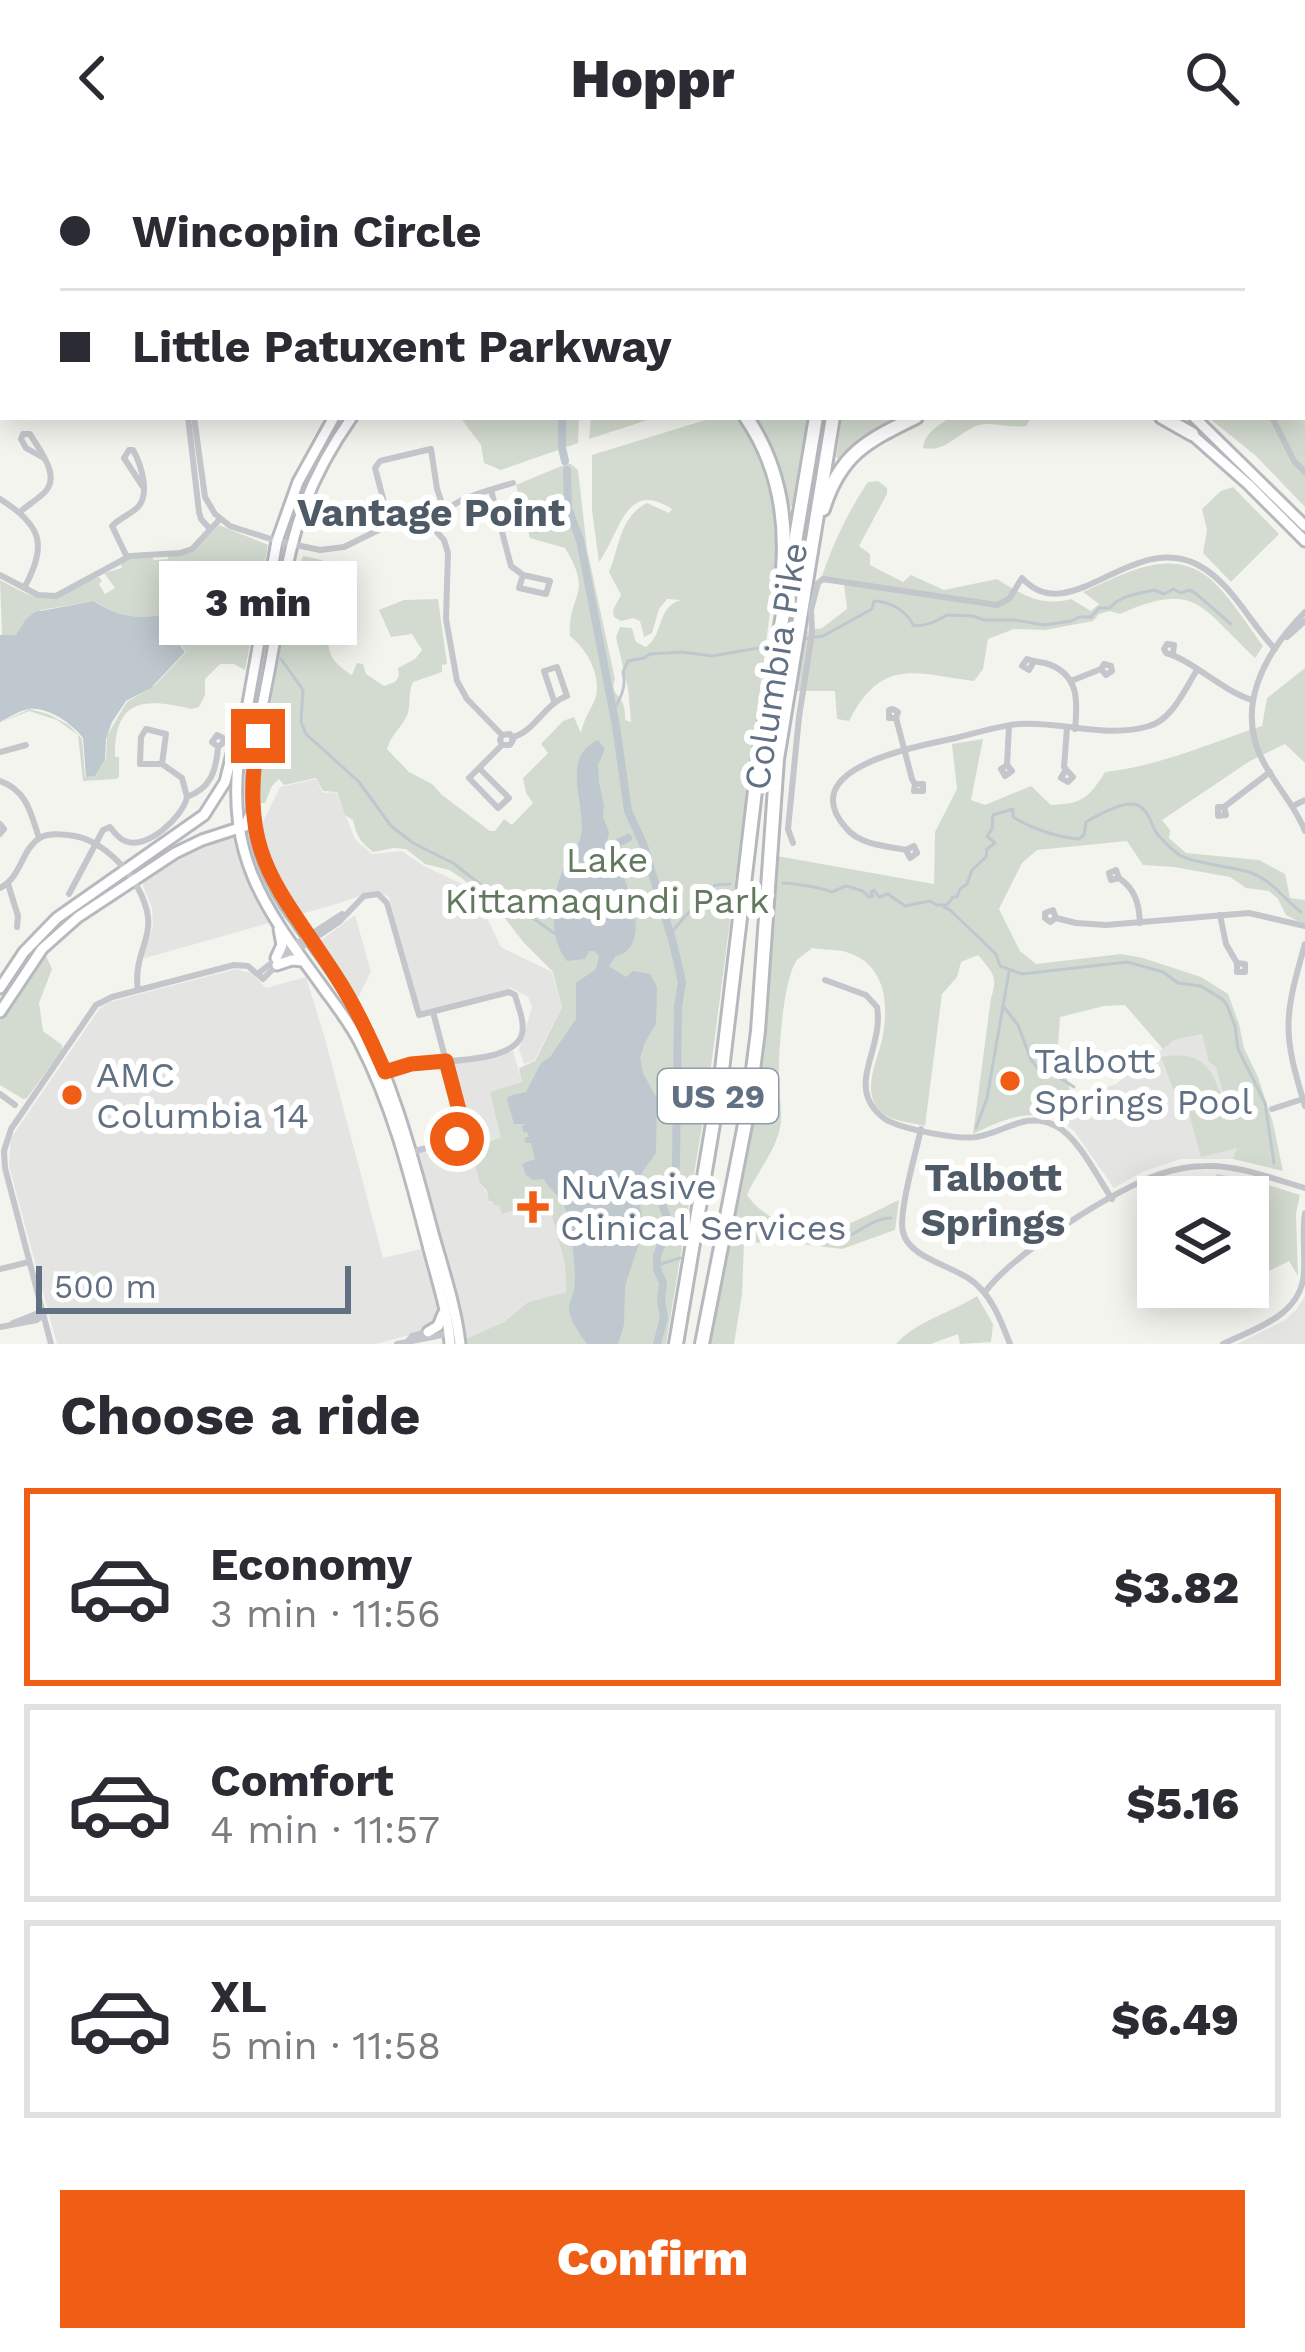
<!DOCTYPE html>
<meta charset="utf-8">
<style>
:root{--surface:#fff;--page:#f2f2f3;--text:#2b2b33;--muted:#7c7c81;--line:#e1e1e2;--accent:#ef5e14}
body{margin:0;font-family:"Work Sans",sans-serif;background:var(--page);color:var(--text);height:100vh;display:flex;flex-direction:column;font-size:45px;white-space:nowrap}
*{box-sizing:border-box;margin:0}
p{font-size:39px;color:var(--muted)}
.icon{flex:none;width:66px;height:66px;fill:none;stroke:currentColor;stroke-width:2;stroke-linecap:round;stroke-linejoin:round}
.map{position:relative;height:1188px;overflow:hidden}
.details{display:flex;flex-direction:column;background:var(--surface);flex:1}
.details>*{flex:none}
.top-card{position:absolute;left:0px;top:0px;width:1305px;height:264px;box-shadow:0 6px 30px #0003;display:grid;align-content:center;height:264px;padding:0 60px;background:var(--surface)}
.controls{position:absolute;left:1137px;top:1020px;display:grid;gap:24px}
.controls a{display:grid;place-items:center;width:132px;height:132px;border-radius:0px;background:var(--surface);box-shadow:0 6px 30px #0003;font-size:60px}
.scale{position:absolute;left:36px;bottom:30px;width:315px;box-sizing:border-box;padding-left:12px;border:6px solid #617083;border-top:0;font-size:33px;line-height:42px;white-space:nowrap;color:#617083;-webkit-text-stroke:9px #fff;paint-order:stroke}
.end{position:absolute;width:54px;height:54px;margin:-27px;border:15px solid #ef5e14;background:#fff;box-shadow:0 0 0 6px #fff}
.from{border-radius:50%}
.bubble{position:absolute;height:84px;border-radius:0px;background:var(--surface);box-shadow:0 6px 30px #0003;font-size:39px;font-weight:800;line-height:84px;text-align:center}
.top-card b{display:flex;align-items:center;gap:42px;height:114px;font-size:45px}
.top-card b+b{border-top:3px solid var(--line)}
.top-card i{width:30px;height:30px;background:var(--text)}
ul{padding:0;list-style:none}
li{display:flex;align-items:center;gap:36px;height:198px;margin:0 24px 18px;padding:0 36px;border:6px solid var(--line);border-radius:0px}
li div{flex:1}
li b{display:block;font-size:45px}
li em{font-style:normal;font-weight:800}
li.selected{border-color:var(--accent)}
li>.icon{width:108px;height:108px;stroke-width:1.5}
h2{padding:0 60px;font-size:54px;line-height:144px}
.primary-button{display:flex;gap:24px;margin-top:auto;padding:24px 60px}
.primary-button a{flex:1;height:138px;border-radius:0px;background:var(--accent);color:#fff;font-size:48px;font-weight:800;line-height:138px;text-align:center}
header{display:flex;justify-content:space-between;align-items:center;height:156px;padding:0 60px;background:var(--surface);font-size:54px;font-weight:800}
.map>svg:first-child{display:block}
</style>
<header><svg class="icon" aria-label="back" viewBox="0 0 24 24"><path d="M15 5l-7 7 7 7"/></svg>Hoppr<svg class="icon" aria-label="search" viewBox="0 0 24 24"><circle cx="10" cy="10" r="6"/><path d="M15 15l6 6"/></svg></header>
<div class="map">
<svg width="1305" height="1188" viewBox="0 0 1305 1188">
<rect width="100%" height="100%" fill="#f4f4ef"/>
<g fill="#e4e5e3">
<path d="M316,623L323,637L336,636L355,683L372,698L402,695L424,710L473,733L501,791L552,816L562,852L534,905L524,908L519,894L532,851L528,841L511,832L420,856L389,741L376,735L333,749L142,803L153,771L152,752L143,730V722L181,699L261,670L280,631Z"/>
<path d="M355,759L371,816L358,842L319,786Z"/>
<path d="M236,813L251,817L266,832L306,821L324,879L383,1102L421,1093L441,1161L432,1173L375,1188H57L9,1010L11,982L100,852L109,846Z"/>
<path d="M1202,878L1208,901L1216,911L1222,930L1238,992L1237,998L1233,1003H1181L1144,1015L1114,1032L1074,975L1062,966L1073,945L1076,940L1116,928L1174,884Z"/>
<path d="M513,895L522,926L501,982L471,990L480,1027L493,1045L499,1048L517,1049L520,1045L537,1040L548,1046L565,1108L566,1136L528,1146L504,1166L463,1184L415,998L458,986L466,976L467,971L451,908Z"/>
<path d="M1305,1140V1188H1237L1285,1164L1296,1154Z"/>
</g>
<g fill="#d3dbd0">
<path d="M415,0H743L739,3H416Z"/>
<path d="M923,0H1238L1240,3H926Z"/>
<path d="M1302,218L1305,222V351L1256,300L1208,261H1302Z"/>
<path d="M460,261H579L578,287L501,314L484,307L481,289Z"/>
<path d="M591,261H657L589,283Z"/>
<path d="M715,261H740C768,300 774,348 778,395L708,934L666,1188H462L463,1184L504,1166L528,1146L566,1136L565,1108L548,1046L537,1040L520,1045L519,1053L502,1058L499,1049H494L493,1045H489L487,1035L480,1027L470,991L501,982L490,936L522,926L519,912L535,905L562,852L553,816L524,787L501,757L463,723L449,714L425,708L406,693L394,692L373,696C360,686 356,679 353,664L345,659L337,636L323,635L316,622L284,629L279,623L272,630L265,647H260V611L288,445L303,400L322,404L339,439L340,449L353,458C348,471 342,470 333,480C320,495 340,512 352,519L357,507L363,508L366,518L384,530L395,526L399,520L398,512L415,503L422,494L412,478L391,481L379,454L404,444L438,443L447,508L442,509V516L413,526C408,537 411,546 408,557C403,571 391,578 387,593L409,616L432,628L442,639L490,675H495L504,663L512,669L533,647L526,637L523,622L548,597L541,588L563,565L574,561L581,577C583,563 592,553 596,540C601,517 586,493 570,480C568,436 594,440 565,392L530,382L516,329L566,308H571L578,314L587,393L615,523C609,538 622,539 624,551C625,555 625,560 625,564L631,566L628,532L616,481L620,471L632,472L636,486L646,491C665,477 656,451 681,444L667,443L659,453L652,477L644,481L640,465L633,462L621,465L614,461L613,454L621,439L609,416C620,390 619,362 647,347L669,357L672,353C626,323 621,375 599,406L592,354V299Z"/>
<path d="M756,261H808L792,350L789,352L769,283Z"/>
<path d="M842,261H875L894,266L841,305L836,301Z"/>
<path d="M952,261H1032L1026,270C1011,273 991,264 976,270C957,278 945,297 923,292C924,277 940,268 952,261Z"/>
<path d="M878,325L887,332V338L859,390L870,398V409L903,426L911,419L944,434L997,423C1022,439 1041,451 1071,443L1091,455L1099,448L1083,436C1123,419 1169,390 1209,422C1225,434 1250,472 1263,490L1255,502C1200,451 1197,424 1120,458L1110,455L1099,458L1093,465L1045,474L1014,473L988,483L983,513L974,525C914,517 882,501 849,565L837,563L835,535H795L806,475L822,472L847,453L844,428L820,426C832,390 847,357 868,326Z"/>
<path d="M1233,331L1279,378L1231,426L1203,397L1207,374L1202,353L1221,335Z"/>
<path d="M219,369L268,389L245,514L234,508H220L205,523V539L199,551L191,553C145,542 114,542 115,601H119V621L116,623L83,625L78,579L57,564L29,555L0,567L29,553L48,558L69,569L82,583L85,621L95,620L106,603L107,580L122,554L127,546L155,529L186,496L160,459C136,463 114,460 95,445L41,454L16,479H2L0,424C54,454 48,443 99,421L102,425L99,428L105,438L115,432L104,417L122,412L121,408L133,402L151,400L154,404L168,403V399L192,396Z"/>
<path d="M1305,512V607L1285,588L1250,605L1162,664L1170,674L1169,682L1186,697L1259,704L1285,718L1290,742L1305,744V769L1286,759L1278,743L1269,735L1246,732L1230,721L1174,711L1143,709L1127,685L1037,694L1022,707L999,753L1020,795L1036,808L1121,798L1143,802L1201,821L1228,838L1239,868L1244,892L1258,921L1273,967L1283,1015L1233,1003L1237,992L1201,1001L1183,936L1174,935L1161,901C1214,892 1214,925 1230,963L1216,911L1209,906L1202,878L1174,884L1163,893L1125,849L1104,850L1060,861L1058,889L1070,934L1055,963C1025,953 1000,965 973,978L991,842C999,820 991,815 978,799L961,806L957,821L942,838L925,970C914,967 899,966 889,961C857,944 876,909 882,884C889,851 887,810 849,797C839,793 824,794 812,792C811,793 798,803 797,804C783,823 778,900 779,925C779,940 783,958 780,972C774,998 757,1016 747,1039C765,1065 803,1080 835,1072C856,1067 879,1053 899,1044L895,1074L842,1093L786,1086L744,1087L742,1138L734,1188H708L742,1030L766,871L777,700L934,728L935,676L957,633L952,588L983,583L971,644L985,649L1031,630L1051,649C1082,648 1089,642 1105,616C1160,610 1210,587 1262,570L1267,542Z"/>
<path d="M46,800L52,813L39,847L43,875L62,889V894L27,942L23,943L0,929V865L17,834Z"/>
<path d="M1216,1018L1255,1025V1029L1265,1028L1300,1039L1296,1058L1298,1120L1289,1105L1261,1119L1248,1090V1041H1226Z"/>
<path d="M977,1140L993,1168L991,1186L960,1188L958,1178L931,1188H896C915,1166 952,1156 977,1140Z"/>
</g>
<g fill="#bec8ce">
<path d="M94,445C115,460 136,463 160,459L185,496L151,532L126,545L112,566L106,583L105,604L95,620L86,621L83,582C72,568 49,551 29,553C20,554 8,562 0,566V479H16L26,463L35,456Z"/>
<path d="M598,584L605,593L598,609L599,626L604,650L603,661L609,676L608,682L601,695L615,701C626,725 655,790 616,800L609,810L626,821L633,815L650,818L657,831L656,868L645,886L640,902L643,917L657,943L656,997L636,1025L644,1073L625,1130L624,1169L618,1188H587C581,1179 569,1164 569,1153C569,1146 573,1140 574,1134C577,1117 571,1071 566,1055C562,1040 550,1035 544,1023L533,1024L526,1019L522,1008L535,1003L531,987H526L524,982L529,981L527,976L524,977L522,970L525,968H514L507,943L509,940L526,936L541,907L550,901L576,863V827L596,813L599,800L594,795H589L585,803L567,805C546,779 552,733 567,705C572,696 579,690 581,680C587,649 559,602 598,584Z"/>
</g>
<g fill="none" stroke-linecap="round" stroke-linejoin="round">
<g stroke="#bec8ce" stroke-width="3">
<path d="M1024,0L1032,3"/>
<path d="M1079,0L1086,3"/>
<path d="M1108,0L1116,3"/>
<path d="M759,3L762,2"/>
<path d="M840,3L845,2"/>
<path d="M1055,3L1061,0"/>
<path d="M1097,3L1102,0"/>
<path d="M1129,3L1134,0"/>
<path d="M1227,3L1228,0"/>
<path d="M1302,22H1305"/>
<path d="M182,481L180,474C203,459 230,457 251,475"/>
<path d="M803,483L823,480L872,453L874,445C889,445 907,455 913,469C924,472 938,464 947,459L973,460L984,464H1014L1044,469L1072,465L1079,461H1091L1099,452H1110C1120,439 1139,438 1154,434L1164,438L1173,433L1181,437L1189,434L1194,436L1231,468"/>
<path d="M281,503L303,534L301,566L306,578L359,626L391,670L413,687L453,707L494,739L510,746L554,777"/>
<path d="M613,555C620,543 627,531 623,516L628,505L644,502L650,498L682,496L712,500L764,491"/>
<path d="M783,727C792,727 824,732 832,736L846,730L863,735L869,741L873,740L871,736L874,734L879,741L888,738L905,750L930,745L937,749H947L953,741H957L960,733L967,728L972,714L986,701L987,693L995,687L987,680L992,673L993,659L1013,653V661C1032,673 1057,681 1079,683L1084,679L1086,666C1098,659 1124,644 1137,649C1150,654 1150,669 1158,679C1164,685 1171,693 1178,698C1187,706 1233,711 1249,716C1272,724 1283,742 1301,756"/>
<path d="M944,751L950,754L996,798L1000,810L1022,818L1127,806L1163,816L1178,827L1201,830L1222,843L1227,849L1235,870L1238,893L1265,947L1274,1007"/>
<path d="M670,778L689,756L699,757L701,745L708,741L715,729L730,728"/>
<path d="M1003,850L1018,869L1031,904L1040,915"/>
<path d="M1048,918H1054L1074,931"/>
<path d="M976,972L987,942L1009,816"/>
<path d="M737,1073C751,1071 760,1077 774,1081C780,1083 786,1080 793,1080C806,1081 813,1087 830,1086C853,1084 869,1062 891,1062"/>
<path d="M657,1113L661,1108L680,1102"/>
</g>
<g stroke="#bec8ce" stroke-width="8">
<path d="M484,0L487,3"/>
<path d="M562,261V292L565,305"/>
<path d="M567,314L568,352L580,384L616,570L628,655L644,690L673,787L682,826L678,851L676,1008L675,1018C646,1043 663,1039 669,1069L657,1100V1113L663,1127L661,1144L664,1162L657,1188"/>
<path d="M601,704L600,696L628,682"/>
</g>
<defs>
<g id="major">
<path d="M326,3L328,0"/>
<path d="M334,261L298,326L277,385L239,598C227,700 262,748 319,826C333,846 349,865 360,887C393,951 410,1020 428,1089C436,1121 448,1155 450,1188"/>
<path d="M352,261C333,288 316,318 304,350C287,395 281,445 273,493C262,560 239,633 262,701C279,753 322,793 348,840C391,917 412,998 434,1081C444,1116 456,1152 460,1188"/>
<path d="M1194,261L1305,370"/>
<path d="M1188,275L1249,329L1305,385"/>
<path d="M276,802L282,789L279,773"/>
<path d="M277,809L292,804L303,805"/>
<path d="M0,832L24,796L57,762L204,659L225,626L234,590"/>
<path d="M0,856L42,793L78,761L175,697L202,684L245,670L251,657"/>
<path d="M428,1176L438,1170L443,1158"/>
</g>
<g id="highway">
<path d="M915,0L917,3"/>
<path d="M775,3L778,0"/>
<path d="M859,3V0"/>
<path d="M875,3L876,0"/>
<path d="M746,261C777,306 787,360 783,414"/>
<path d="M1162,261L1192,278"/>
<path d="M823,353C840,298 867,285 916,261"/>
<path d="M676,1188L722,914L759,601L816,261"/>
<path d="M702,1188L748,953L758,875L777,603L833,261"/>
</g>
</defs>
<use href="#major" stroke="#b6b9be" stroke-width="15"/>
<use href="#highway" stroke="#b5b8bc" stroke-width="18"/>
<g stroke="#c3c6ca" stroke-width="6">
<path d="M407,0L408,3"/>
<path d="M1276,0V3"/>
<path d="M147,3L148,0"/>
<path d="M0,49L3,50"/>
<path d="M1302,186L1305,188"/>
<path d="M188,261L199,356L201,363L210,373"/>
<path d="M194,261L205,341L215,358L230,370L277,385L320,394L344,391L395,366L417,365L435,374L444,384L448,397L446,463L457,525L467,543L502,579L500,584L502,589H510L513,584L510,578L502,579"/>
<path d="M1272,261L1294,305L1305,316"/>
<path d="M491,334L511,410L523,419L550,425L546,438L519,432L523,419"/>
<path d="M0,343C42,369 48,389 24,432"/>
<path d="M20,356C28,349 38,343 45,336C61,319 39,294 30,278H23L21,283L26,292L42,301"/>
<path d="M430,370C451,342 481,337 513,327"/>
<path d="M380,372L374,350L384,346L375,312L380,305L431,293L437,333L444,353"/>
<path d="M127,401L112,370C120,362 129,359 137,352C151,339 141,308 133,294H129L124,302L143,331"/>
<path d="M0,419L38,439L56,440L130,400L180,397L192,393L220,363"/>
<path d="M1305,456C1264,497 1233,553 1265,609C1278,632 1295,650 1305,675"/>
<path d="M1287,481L1305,465"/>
<path d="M1173,497L1174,489L1167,488L1164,493L1166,497C1194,505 1221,534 1252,544"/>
<path d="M1033,507L1029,514L1022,510L1027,503C1032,505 1039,506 1045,507C1079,517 1078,544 1075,573"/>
<path d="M1071,525L1101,513L1104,508L1111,510L1112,515L1106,519L1101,513"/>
<path d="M896,562H889V554L893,553L898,556L896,562L912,623L915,628H923V635H914L915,628"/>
<path d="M512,581C534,577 544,548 567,540L557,511L544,515L554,545"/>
<path d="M0,596L26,589"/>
<path d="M162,608H140L141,581L146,573L166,578L162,608L182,622L187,641"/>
<path d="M1007,609L1001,613L1005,620L1012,615L1007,609L1009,570"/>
<path d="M479,612L469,622L498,652L509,642L479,612L502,589"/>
<path d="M1065,615L1061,622L1068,626L1073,621L1064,611L1067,572"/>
<path d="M0,625C27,634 31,658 39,682"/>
<path d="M1293,650L1305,644"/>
<path d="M1224,651L1226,659L1218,660V651H1224L1270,616"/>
<path d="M0,668L4,673L0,678"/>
<path d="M793,687L788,673L799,561L812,477L811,454L818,427L823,423L997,449L1009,443L1022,422C1070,475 1132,374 1198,409C1231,426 1250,467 1275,493"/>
<path d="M906,694L910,702L917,697L914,690L906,694C886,690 860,689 846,672C792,611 920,590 956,582C976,577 998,570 1019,568C1062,565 1107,583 1149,570C1172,564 1185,533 1197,514"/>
<path d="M1119,722L1116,714L1109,717L1111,724L1119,722C1135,733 1139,747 1140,767"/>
<path d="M8,728L18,760L17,771"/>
<path d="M0,732C22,721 21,693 40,682C48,677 59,678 68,679C105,682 143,725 148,761C151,784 133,803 138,834"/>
<path d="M69,738L103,674L110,671C113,675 119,683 125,685C146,695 183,661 187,641C211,632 216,615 218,591L224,586L223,582L217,579L212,586L218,591"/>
<path d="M1220,759L1226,788L1237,807L1245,808V816H1237V807"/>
<path d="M1056,762L1053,754L1045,757V762L1050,766L1056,762L1076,767L1106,769L1249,757L1305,770"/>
<path d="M1305,788C1284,861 1282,876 1305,950"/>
<path d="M260,816L293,790L342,758"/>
<path d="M825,824L866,839L877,851C883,885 858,916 868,942C871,950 878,958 885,963C901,973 958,984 976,981C1004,977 1026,954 1056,970C1078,981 1098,1022 1112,1043"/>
<path d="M0,938L15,949"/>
<path d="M1272,953L1303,943"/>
<path d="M921,973C916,996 898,1057 903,1076C909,1104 959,1110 978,1130C994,1145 1002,1168 1010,1188"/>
<path d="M411,996L457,984L463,978L464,973L433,856"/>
<path d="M0,1113L29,1106"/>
<path d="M985,1136C1013,1098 1115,1033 1160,1018C1175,1013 1191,1010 1206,1010C1239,1009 1273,1023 1305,1032"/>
<path d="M13,1167L36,1158L43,1159"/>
<path d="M0,1171L37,1164L43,1159"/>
<path d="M408,1185L412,1180L432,1175"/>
<path d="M51,1188L5,1012L4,995L11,973L96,849L112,841L234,809L248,810L263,823L282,804L339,766L364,740L378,738L387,747L419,859L509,836L515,839C518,851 525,865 522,878C514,908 438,904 413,908C403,909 394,913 384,917"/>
<path d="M397,1188L452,1177"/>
<path d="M1223,1188C1256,1172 1303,1159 1304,1115C1305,1095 1302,1076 1305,1057"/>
</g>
<use href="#major" stroke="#fff" stroke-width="9"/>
<use href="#highway" stroke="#fff" stroke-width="12"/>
</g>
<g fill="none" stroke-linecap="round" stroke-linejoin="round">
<path stroke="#ef5e14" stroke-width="15" d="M258,580C239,699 274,725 334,817C355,849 370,882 385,916L411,908L446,905L464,973L461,981L457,983"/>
</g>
<g fill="#ef5e14" stroke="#fff" stroke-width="4.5">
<circle cx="1010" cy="925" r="12"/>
<circle cx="72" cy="939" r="12"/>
<path d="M527 1033h12v12h12v12h-12v12h-12v-12h-12v-12h12z"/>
</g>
<g text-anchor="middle" stroke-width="12" stroke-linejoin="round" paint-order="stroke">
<rect fill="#fff" stroke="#909ba8" stroke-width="3" x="658" y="913" width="120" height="54" rx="9"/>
<g font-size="33" font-weight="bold" fill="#617083">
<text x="718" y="952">US 29</text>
</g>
<g font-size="36" fill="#617083" stroke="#fff">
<text transform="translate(775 510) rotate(-81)" y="13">Columbia Pike</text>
</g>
<g font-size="36" fill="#627960" stroke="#fff">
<text x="607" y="716">Lake<tspan x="607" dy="41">Kittamaqundi Park</tspan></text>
</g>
<g font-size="36" fill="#617083" stroke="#fff" text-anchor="start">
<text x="1034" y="917">Talbott<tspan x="1034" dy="41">Springs Pool</tspan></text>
<text x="96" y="931">AMC<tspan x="96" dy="41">Columbia 14</tspan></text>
<text x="560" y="1043">NuVasive<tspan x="560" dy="41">Clinical Services</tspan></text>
</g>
<g font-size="39" font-weight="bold" fill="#4f5a67" stroke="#fff">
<text x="431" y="370">Vantage Point</text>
<text x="993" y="1035">Talbott<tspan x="993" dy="45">Springs</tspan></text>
</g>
</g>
</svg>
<div class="controls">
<a><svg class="icon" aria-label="layers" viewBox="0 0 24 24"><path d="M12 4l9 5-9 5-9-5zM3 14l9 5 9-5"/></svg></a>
</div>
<div class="scale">500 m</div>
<i class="end from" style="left:457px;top:983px"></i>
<i class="end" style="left:258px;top:580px"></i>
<div class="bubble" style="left:159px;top:405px;width:198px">3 min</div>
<div class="top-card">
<b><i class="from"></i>Wincopin Circle</b>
<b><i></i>Little Patuxent Parkway</b>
</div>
</div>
<section class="details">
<h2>Choose a ride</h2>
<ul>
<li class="selected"><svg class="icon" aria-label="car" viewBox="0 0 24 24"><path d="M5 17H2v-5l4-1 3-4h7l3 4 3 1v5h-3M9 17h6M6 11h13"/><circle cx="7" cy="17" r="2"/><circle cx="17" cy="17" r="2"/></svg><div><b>Economy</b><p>3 min · 11:56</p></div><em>$3.82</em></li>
<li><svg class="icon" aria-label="car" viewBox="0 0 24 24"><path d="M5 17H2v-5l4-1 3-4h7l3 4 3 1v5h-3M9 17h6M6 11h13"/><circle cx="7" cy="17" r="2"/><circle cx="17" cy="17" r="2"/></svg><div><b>Comfort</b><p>4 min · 11:57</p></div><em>$5.16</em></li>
<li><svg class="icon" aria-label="car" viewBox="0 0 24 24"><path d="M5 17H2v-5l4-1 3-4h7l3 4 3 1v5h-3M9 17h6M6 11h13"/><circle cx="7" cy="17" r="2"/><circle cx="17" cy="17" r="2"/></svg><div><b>XL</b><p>5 min · 11:58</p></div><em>$6.49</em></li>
</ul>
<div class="primary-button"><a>Confirm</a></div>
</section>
